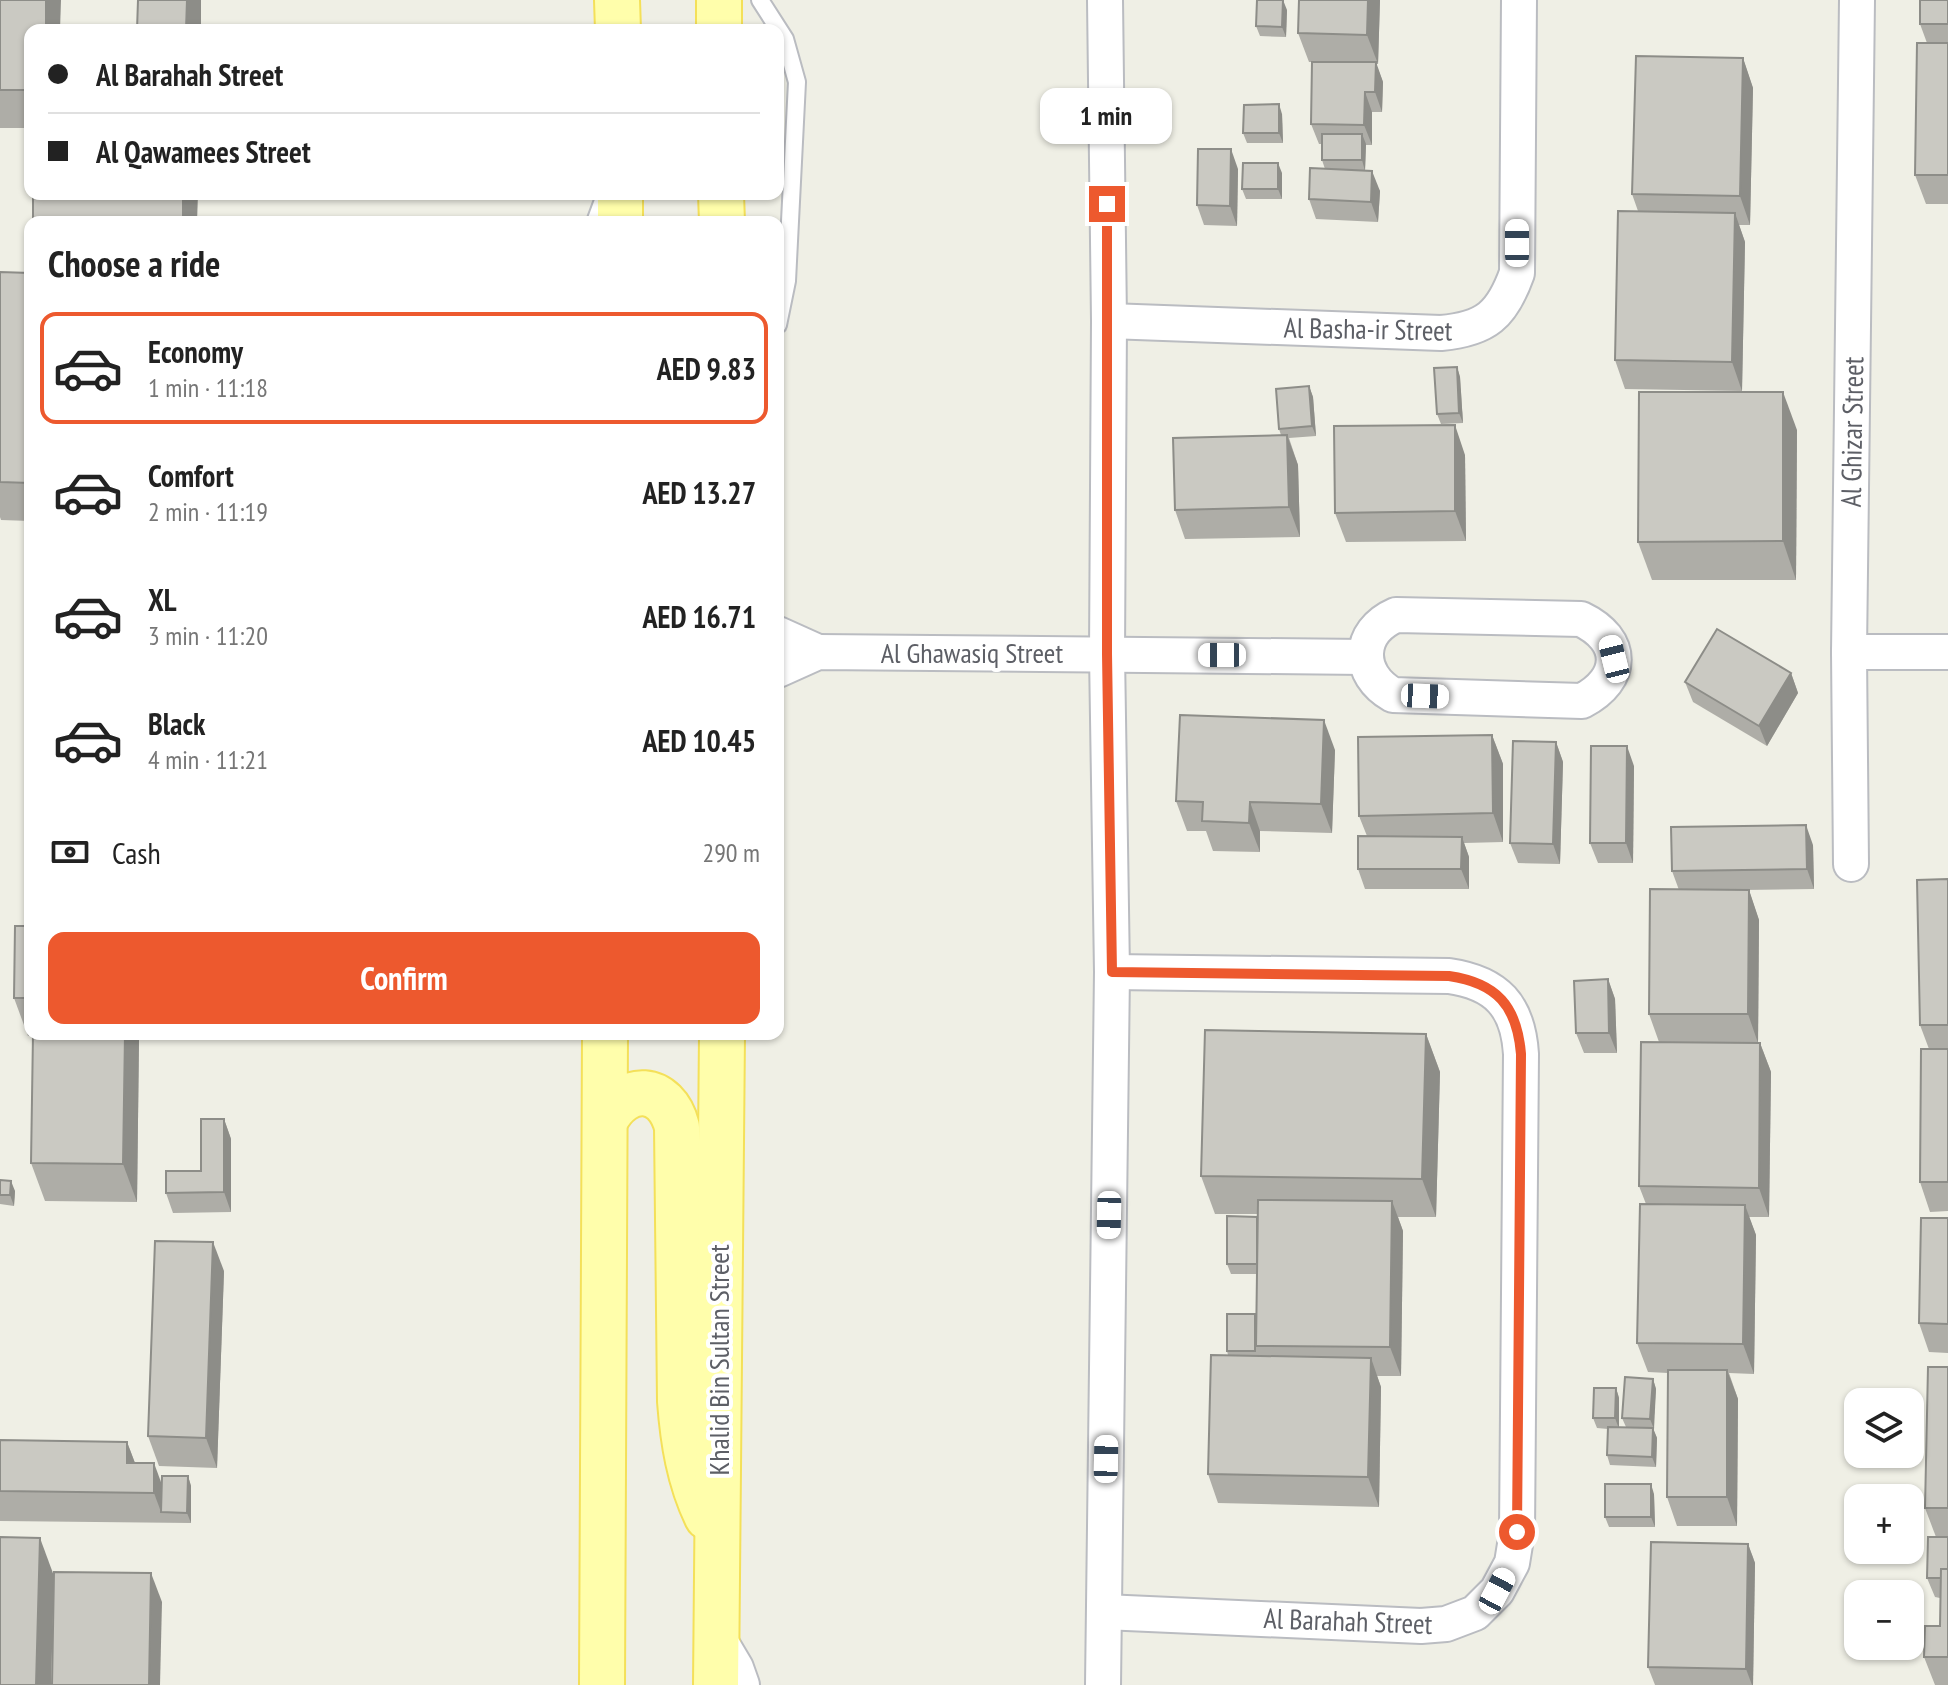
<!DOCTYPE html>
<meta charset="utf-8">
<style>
:root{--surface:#fff;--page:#f2f2f2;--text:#222;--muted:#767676;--line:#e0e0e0;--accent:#ed592e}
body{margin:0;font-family:"PT Sans Narrow",sans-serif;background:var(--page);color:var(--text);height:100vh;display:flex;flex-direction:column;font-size:30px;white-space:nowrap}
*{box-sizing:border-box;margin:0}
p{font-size:26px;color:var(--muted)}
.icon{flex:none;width:44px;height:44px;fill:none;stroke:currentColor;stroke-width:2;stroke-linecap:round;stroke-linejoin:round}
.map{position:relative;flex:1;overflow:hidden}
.panel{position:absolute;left:24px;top:216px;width:760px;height:824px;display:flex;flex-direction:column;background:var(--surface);border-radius:16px;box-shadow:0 2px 6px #0004}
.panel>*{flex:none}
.hud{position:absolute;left:24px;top:24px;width:760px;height:176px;border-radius:16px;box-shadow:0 2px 6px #0004;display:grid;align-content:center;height:176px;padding:0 24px;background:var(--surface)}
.tools{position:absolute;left:1844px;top:1388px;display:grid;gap:16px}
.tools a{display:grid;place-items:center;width:80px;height:80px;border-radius:16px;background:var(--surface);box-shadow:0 2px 6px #0004;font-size:40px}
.end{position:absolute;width:36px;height:36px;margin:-18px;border:10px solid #ed592e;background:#fff;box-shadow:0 0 0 4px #fff}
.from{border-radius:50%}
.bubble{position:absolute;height:56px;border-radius:16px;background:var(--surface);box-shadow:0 2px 6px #0004;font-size:26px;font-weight:800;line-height:56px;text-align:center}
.car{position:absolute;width:24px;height:48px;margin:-24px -12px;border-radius:10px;box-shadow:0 0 6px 2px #0007;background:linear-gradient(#fff 24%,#345 0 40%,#fff 0 76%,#345 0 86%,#fff 0)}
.hud b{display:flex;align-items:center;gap:28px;height:76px;font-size:30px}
.hud b+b{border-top:2px solid var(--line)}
.hud i{width:20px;height:20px;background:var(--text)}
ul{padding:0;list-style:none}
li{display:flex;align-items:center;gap:24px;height:112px;margin:0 16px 12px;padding:0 8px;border:4px solid transparent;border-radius:16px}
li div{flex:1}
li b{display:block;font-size:30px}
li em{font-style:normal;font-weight:800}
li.current{border-color:var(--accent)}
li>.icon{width:72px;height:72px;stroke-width:1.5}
h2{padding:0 24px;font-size:36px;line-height:96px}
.pay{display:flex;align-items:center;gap:20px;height:88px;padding:0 24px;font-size:30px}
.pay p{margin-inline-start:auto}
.cta{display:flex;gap:16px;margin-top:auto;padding:16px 24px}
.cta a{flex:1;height:92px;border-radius:16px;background:var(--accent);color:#fff;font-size:32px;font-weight:800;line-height:92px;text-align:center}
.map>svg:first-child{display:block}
</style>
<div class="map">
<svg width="1948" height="1685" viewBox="0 0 1948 1685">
<rect width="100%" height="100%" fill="#efefe5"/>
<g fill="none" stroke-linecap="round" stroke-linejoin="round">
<defs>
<g id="service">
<path d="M760,0L785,39L797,82L787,281L778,325"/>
<path d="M595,222L605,195"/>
</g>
<g id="minor">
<path d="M1109,321L1441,333C1486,329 1502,315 1517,273L1519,0"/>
<path d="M1396,615L1581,619C1625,640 1624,679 1582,701L1393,695C1356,674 1357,632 1396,615Z"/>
<path d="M778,634L818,652"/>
<path d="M1849,652H1948"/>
<path d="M778,670L818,652L1366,657"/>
<path d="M1851,864L1849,652L1857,0"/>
<path d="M1104,1612L1421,1626L1446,1624L1475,1613L1497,1591L1512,1563L1517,1532L1521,1054C1518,1006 1497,983 1449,976L1112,972"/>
<path d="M717,1636L736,1668L742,1685"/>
<path d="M1103,1685L1112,972L1107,654L1109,321L1105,0"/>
</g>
<g id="primary">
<path d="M617,0L618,30"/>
<path d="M719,0V30"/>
<path d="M721,194L722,222"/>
<path d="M620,222V194"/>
<path d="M605,1121C625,1082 666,1084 677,1127L680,1401C683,1441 689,1480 707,1517"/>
<path d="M602,1685L605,1034"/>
<path d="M716,1685L722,1034"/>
</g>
</defs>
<use href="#service" stroke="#babcc1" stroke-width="20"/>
<use href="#minor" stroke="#babcc1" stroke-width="38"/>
<use href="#primary" stroke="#f4e059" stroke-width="48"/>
<use href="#service" stroke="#fff" stroke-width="16"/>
<use href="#minor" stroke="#fff" stroke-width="34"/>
<use href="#primary" stroke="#fffeab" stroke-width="44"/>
</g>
<g fill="#aeada7">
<path d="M0,0L30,30V128H0Z"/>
<path d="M1299,0H1380L1378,64H1376L1383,82L1382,112H1372V145H1366L1365,170L1380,191L1378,222L1316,219L1309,199L1325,169L1322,160V144H1319L1311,124L1312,62H1309L1298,33Z"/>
<path d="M1948,0V204H1926L1915,175L1927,43L1920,24Z"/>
<path d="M1287,10L1286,37L1260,36L1256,26Z"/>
<path d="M1743,58L1753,88L1750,225H1739L1745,242L1742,391L1625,389L1615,360L1638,211L1632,194Z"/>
<path d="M1282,114L1283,143H1247L1243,133Z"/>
<path d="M1238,169L1237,226L1204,225L1197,205Z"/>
<path d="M1282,173V199H1246L1242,189Z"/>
<path d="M0,272L30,273V521L1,520L0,517Z"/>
<path d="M1457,367L1460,377L1463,423L1441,424L1437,414Z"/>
<path d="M1309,386L1313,397L1316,436L1289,438L1298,465L1300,537L1185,539L1175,510L1281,435L1279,429Z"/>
<path d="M1797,430L1796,580H1652L1638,542Z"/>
<path d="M1465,455L1466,541L1346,542L1335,513Z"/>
<path d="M1791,673L1798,693L1767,746L1693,702L1685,682Z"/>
<path d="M1492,735L1503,764V842L1464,843L1469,857V889H1365L1358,869L1367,836L1359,816Z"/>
<path d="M1556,742L1563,762L1560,864L1518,863L1510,843Z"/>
<path d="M1335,750L1332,833L1260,831V852L1213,851L1206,831H1187L1176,801Z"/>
<path d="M1634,766L1633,863H1598L1590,843Z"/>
<path d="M1813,845L1814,889L1744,890H1749L1759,920L1758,1043H1760L1771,1072L1769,1217H1749L1756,1235L1754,1374L1729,1373L1738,1399L1737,1526H1677L1667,1497L1668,1373L1648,1372L1637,1343L1646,1204L1639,1186L1659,1042L1649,1014L1679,890L1672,871Z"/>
<path d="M1948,879V1211L1930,1212L1920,1182L1929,1049L1920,1025Z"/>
<path d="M30,926V1034H164V1039H139L137,1202L45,1201L31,1163L33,1036H28L14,998Z"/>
<path d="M1608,979L1615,999L1617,1053H1584L1576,1033Z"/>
<path d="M1426,1034L1440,1072L1436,1217H1398L1403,1231L1401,1376H1377L1381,1387L1379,1507L1218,1503L1208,1474L1228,1355L1227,1351L1256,1316L1257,1274H1231L1227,1264L1258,1214H1215L1201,1176Z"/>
<path d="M224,1119L231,1139V1212L173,1213L166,1193L201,1171Z"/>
<path d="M0,1180L15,1191L14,1206L0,1204Z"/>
<path d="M1948,1218V1353L1929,1352L1919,1323Z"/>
<path d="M224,1271L217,1468L159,1466L148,1436Z"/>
<path d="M1948,1367V1537H1936L1925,1508Z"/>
<path d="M1653,1379L1656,1389L1653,1429L1657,1438L1656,1467L1610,1465L1607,1455L1608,1429L1597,1428L1593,1418L1616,1388L1619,1398V1427H1626L1622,1418Z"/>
<path d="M0,1440L127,1442L135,1463L161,1484L188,1476L191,1486V1523L0,1521Z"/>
<path d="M1654,1494L1655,1527H1609L1605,1517Z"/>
<path d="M1948,1537V1685H1935L1924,1657L1940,1626V1598L1935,1597L1927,1578Z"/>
<path d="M1748,1544L1755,1563L1753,1685H1655L1648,1667Z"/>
</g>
<g fill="#8d8d88">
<path d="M46,0H61L60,30H46Z"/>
<path d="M187,0H201V30H186Z"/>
<path d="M1283,0L1287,10L1286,37L1282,27Z"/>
<path d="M1368,0H1380L1378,64L1367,35Z"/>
<path d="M1743,58L1753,88L1750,225L1740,196Z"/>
<path d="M1376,62L1383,82L1382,112L1375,92Z"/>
<path d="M1365,92L1372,112V145L1364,125Z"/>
<path d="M1279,104L1282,114L1283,143L1279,133Z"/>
<path d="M1362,134L1366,144L1365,171L1362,160Z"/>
<path d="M1231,149L1238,169L1237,226L1230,206Z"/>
<path d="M1278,163L1282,173V199L1278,189Z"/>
<path d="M1372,171L1380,191L1378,222L1371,202Z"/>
<path d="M183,194H198L197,222H183Z"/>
<path d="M1735,213L1745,242L1742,391L1732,362Z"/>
<path d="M1457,367L1460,377L1463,423L1459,413Z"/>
<path d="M1309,386L1313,397L1316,436L1312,426Z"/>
<path d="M1783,392L1797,430L1796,580L1783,541Z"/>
<path d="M1455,425L1465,455L1466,541L1455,511Z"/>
<path d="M1287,435L1298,465L1300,537L1289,507Z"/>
<path d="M1791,673L1798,693L1767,746L1759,726Z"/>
<path d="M1324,720L1335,750L1332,833L1321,804Z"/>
<path d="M1492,735L1503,764V842L1493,813Z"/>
<path d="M1556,742L1563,762L1560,864L1553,844Z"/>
<path d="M1627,746L1634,766L1633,863L1626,843Z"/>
<path d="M1250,802L1260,831V852L1249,823Z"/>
<path d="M1806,825L1813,845L1814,889L1807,869Z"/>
<path d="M1462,837L1469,857V889L1461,869Z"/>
<path d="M1749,890L1759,920L1758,1043L1748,1014Z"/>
<path d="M1608,979L1615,999L1617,1053L1609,1033Z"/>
<path d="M125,1034H137L139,1039L137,1202L123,1164Z"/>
<path d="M1426,1034L1440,1072L1436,1217L1422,1179Z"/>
<path d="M1760,1043L1771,1072L1769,1217L1759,1188Z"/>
<path d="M224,1119L231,1139V1212L224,1192Z"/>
<path d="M11,1181L15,1191L14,1206L10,1195Z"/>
<path d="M1392,1201L1403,1231L1401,1376L1390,1347Z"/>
<path d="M1745,1205L1756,1235L1754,1374L1743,1344Z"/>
<path d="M213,1242L224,1271L217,1468L206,1438Z"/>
<path d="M1371,1358L1381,1387L1379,1507L1368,1477Z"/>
<path d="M1727,1370L1738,1399L1737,1526L1727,1497Z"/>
<path d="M1653,1379L1656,1389L1654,1429L1650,1419Z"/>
<path d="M1616,1388L1619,1398V1429L1615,1418Z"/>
<path d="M1653,1428L1657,1438L1656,1467L1652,1457Z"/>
<path d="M127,1442L138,1471L127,1463Z"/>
<path d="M154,1463L165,1493L161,1512L154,1493Z"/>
<path d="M188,1476L191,1486V1523L187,1513Z"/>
<path d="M1651,1484L1654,1494L1655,1527L1651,1517Z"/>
<path d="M40,1538L54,1576L51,1685H36Z"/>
<path d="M1748,1544L1755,1563L1753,1685H1752L1746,1669Z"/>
<path d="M151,1573L162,1602L160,1685H149Z"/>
</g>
<g fill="#cac9c2" stroke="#8d8d88" stroke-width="2">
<path d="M0,0H46V30H30V90H0Z"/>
<path d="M138,0H187L186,30H137Z"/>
<path d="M1257,0H1283L1282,27L1256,26Z"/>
<path d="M1299,0H1368L1367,35L1298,33Z"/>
<rect x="1920" y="0" width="28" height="24"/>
<path d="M1917,43H1948V175H1915Z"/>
<path d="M1636,56L1743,58L1740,196L1632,194Z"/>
<path d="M1312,62H1376L1375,92H1365L1364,125L1311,124Z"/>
<path d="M1279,104V133H1243L1244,105Z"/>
<rect x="1322" y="134" width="40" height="26"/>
<path d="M1198,149H1231L1230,206L1197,205Z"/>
<path d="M1243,163H1278V189H1242Z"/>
<path d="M1310,168L1372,171L1371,202L1309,199Z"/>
<rect x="33" y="194" width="150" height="28"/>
<path d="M1618,211L1735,213L1732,362L1615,360Z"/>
<path d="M0,272L30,273V483L0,482Z"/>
<path d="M1457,367L1459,413L1437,414L1434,368Z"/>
<path d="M1309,386L1312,426L1279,429L1276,389Z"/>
<path d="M1639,392H1783V541L1638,542Z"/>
<path d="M1455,425V511L1335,513L1334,426Z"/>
<path d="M1287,435L1289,507L1175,510L1173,438Z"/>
<path d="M1717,629L1791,673L1759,726L1685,682Z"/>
<path d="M1180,715L1324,720L1321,804L1250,802L1249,823L1202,821L1203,802L1176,801Z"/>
<path d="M1492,735L1493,813L1359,816L1358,737Z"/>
<path d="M1513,741L1556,742L1553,844L1510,843Z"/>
<path d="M1591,746H1627L1626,843H1590Z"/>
<path d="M1806,825L1807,869L1672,871L1671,827Z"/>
<path d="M1358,836L1462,837L1461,869H1358Z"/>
<path d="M1948,879V1025H1920L1917,880Z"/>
<path d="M1650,889L1749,890L1748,1014H1649Z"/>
<path d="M15,926H30V998H14Z"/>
<path d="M1608,979L1609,1033H1576L1574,981Z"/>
<path d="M1205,1030L1426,1034L1422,1179L1201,1176Z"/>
<path d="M33,1034H125L123,1164L31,1163Z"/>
<path d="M1641,1042L1760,1043L1759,1188L1639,1186Z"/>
<path d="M1921,1049H1948V1182H1920Z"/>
<path d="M201,1119H224V1192L166,1193V1171H201Z"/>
<path d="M0,1180L11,1181L10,1195H0Z"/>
<path d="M1258,1200L1392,1201L1390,1347L1256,1346Z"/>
<path d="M1640,1204L1745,1205L1743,1344L1637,1343Z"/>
<path d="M1227,1216L1257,1217V1264H1227Z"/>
<path d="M1921,1218H1948V1324L1919,1323Z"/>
<path d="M155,1241L213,1242L206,1438L148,1436Z"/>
<rect x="1227" y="1314" width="28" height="37"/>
<path d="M1211,1355L1371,1358L1368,1477L1208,1474Z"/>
<path d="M1928,1367H1948V1508H1925Z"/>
<path d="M1668,1370H1727V1497H1667Z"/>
<path d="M1625,1377L1653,1379L1650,1419L1622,1418Z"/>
<path d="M1594,1388H1616L1615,1418H1593Z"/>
<path d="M1608,1427L1653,1428L1652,1457L1607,1455Z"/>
<path d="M0,1440L127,1442V1463H154V1493L0,1491Z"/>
<path d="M162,1476H188L187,1513L161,1512Z"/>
<rect x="1605" y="1484" width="46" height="33"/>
<path d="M0,1537L40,1538L36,1685H0Z"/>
<path d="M1928,1537H1948V1569H1941V1578H1927Z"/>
<path d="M1651,1542L1748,1544L1746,1669L1648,1667Z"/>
<path d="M1941,1569H1948V1657H1924L1925,1626H1940Z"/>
<path d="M54,1572L151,1573L149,1685H52Z"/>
</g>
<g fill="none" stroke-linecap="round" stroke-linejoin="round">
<path stroke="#ed592e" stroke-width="10" d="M1107,204V654L1112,972L1449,976C1497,983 1517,1006 1521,1054L1517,1532"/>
</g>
<g text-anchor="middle" stroke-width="8" stroke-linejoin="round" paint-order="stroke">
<g font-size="28" fill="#5d5f66" stroke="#fff">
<text transform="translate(1368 329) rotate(1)" y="10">Al Basha-ir Street</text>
<text transform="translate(1852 432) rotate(-89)" y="10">Al Ghizar Street</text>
<text x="972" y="663">Al Ghawasiq Street</text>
<text transform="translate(719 1360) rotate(-90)" y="10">Khalid Bin Sultan Street</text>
<text transform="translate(1348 1621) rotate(2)" y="10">Al Barahah Street</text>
</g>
</g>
</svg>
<div class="tools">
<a><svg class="icon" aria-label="layers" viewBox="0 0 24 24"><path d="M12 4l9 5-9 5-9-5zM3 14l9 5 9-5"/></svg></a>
<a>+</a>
<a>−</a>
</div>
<i class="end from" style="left:1517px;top:1532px"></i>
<i class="end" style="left:1107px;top:204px"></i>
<div class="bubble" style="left:1040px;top:88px;width:132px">1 min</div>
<i class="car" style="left:1517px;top:243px;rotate:0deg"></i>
<i class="car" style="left:1222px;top:655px;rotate:270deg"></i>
<i class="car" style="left:1614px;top:659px;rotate:346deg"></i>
<i class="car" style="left:1425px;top:696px;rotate:92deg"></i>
<i class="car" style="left:1109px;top:1215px;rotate:181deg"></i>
<i class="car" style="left:1106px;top:1459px;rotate:1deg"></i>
<i class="car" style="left:1497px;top:1591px;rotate:28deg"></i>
<div class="hud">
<b><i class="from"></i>Al Barahah Street</b>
<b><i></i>Al Qawamees Street</b>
</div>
<section class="panel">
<h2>Choose a ride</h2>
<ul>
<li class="current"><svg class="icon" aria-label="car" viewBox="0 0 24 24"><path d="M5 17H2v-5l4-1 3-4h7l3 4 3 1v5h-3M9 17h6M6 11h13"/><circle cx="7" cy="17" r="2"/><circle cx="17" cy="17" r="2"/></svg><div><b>Economy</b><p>1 min · 11:18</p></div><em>AED 9.83</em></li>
<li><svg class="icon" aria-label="car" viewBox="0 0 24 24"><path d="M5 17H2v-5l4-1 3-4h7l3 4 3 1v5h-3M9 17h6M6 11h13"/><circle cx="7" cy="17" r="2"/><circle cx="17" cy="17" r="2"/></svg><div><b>Comfort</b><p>2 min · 11:19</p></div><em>AED 13.27</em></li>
<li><svg class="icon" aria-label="car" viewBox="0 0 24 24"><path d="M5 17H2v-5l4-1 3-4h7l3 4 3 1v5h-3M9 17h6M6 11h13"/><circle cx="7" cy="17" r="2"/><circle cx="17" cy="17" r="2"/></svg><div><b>XL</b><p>3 min · 11:20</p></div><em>AED 16.71</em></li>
<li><svg class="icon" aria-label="car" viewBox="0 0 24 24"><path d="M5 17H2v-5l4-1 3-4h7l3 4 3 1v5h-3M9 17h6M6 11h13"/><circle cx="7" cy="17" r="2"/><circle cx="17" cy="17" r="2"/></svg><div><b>Black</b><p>4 min · 11:21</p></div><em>AED 10.45</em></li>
</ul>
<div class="pay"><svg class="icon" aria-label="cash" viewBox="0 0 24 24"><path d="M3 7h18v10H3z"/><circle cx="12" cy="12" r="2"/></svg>Cash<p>290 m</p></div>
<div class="cta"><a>Confirm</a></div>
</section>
</div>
